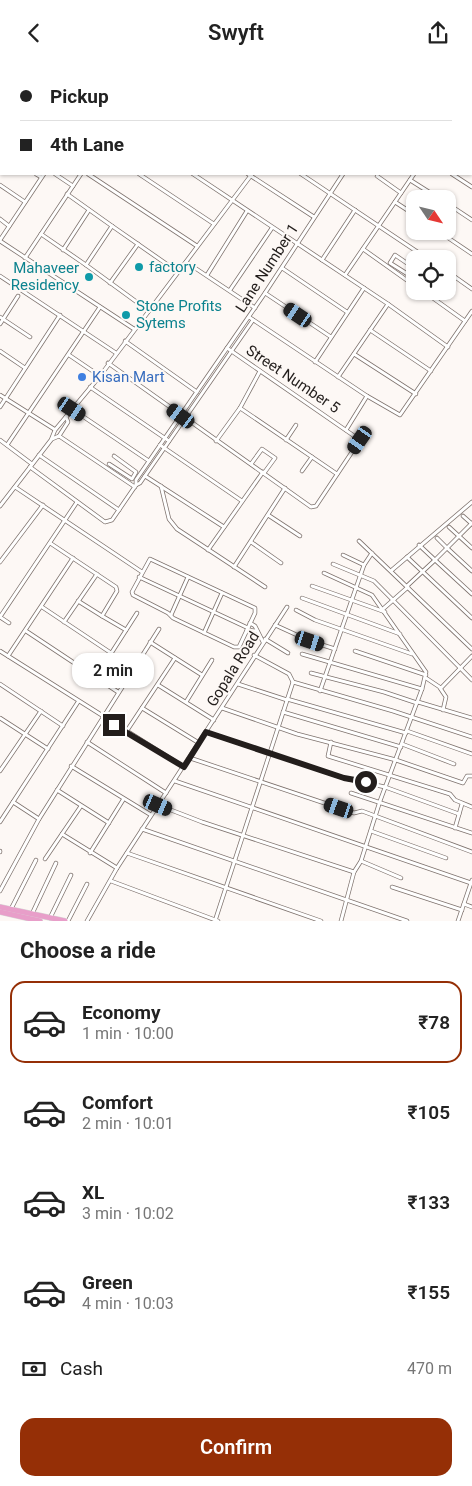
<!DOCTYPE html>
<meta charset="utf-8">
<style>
:root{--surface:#fff;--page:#f6f6f6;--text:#222;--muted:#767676;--line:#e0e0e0;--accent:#952f06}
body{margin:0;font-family:Roboto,sans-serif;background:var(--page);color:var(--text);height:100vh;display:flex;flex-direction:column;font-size:19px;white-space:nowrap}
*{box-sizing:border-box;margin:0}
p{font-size:16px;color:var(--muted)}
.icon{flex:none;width:28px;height:28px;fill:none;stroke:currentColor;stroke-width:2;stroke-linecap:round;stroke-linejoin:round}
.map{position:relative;height:856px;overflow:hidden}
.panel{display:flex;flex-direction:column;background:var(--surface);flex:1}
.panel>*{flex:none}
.hud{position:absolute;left:0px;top:0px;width:472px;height:110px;box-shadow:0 1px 4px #0004;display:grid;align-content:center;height:110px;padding:0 20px;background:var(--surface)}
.needle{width:32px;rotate:125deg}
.buttons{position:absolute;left:406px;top:125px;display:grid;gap:10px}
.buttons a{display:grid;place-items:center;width:50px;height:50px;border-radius:10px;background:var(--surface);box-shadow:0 1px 4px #0004;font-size:25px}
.end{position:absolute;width:22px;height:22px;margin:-11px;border:6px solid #231e1c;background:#fff;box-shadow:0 0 0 2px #fff}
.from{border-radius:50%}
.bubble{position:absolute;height:35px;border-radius:15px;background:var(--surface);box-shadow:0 1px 4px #0004;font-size:16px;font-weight:600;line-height:35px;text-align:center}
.car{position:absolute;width:15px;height:30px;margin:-15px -8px;border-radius:6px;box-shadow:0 0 4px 1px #0007;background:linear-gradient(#222 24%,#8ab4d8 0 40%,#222 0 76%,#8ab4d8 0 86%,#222 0)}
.hud b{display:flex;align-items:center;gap:18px;height:48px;font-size:19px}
.hud b+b{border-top:1px solid var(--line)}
.hud i{width:12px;height:12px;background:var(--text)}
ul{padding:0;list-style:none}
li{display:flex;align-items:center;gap:15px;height:82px;margin:0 10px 8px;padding:0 10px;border:2px solid transparent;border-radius:15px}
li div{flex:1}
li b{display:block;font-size:19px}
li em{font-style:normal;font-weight:600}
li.active{border-color:var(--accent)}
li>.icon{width:45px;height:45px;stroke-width:1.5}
h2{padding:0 20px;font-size:22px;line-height:60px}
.pay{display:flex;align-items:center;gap:12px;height:55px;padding:0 20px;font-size:19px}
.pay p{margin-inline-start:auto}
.button{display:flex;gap:10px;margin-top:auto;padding:10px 20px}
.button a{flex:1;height:58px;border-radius:15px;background:var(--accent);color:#fff;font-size:20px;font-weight:600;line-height:58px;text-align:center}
header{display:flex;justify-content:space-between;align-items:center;height:65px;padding:0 20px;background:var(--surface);font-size:22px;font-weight:600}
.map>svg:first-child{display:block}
</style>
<header><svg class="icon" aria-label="back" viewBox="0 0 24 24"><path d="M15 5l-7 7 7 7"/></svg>Swyft<svg class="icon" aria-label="share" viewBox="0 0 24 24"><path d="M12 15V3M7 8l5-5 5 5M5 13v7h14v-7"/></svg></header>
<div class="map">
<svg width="472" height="856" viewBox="0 0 472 856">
<rect width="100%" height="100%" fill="#fdf8f5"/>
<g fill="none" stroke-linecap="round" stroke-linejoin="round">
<defs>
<g id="minor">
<path d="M30,0L31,1"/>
<path d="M85,0L87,1"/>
<path d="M189,0L190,1"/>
<path d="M240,0L242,1"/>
<path d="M275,0L276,1"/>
<path d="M375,0L377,1"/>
<path d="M446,0L448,1"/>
<path d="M117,1V0"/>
<path d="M170,1L171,0"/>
<path d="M197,1L198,0"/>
<path d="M332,1L333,0"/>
<path d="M340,1L341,0"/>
<path d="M466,1L467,0"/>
<path d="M471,6H472"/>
<path d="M471,45H472"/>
<path d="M0,57L1,55"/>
<path d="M471,66L472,65"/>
<path d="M0,85L1,86"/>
<path d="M471,85H472"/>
<path d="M36,109L41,112"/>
<path d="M55,109L73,121"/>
<path d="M88,109L197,181"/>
<path d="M139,109L214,159"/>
<path d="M193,109L388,239L448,282"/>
<path d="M248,109L314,152"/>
<path d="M301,109L428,194"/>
<path d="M452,109L472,122"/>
<path d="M377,111L401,128"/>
<path d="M410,115L440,134"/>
<path d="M0,120L25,137"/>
<path d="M395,137L415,150"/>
<path d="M448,139L472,155"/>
<path d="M0,154L9,161"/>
<path d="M112,161L178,207"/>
<path d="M438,166L472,189"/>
<path d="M41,169L86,200L112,161L67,129"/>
<path d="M0,175L44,109"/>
<path d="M0,176L134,264"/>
<path d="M363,184L415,221"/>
<path d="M63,185L89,145"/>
<path d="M395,190L414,203L409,210L390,198Z"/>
<path d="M25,193L81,109"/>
<path d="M322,195L355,145"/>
<path d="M186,197L255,243"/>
<path d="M86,200L149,246"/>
<path d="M282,203L347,247"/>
<path d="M448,207L472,224"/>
<path d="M207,210L247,146"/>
<path d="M345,210L414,109"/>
<path d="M0,211L116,288"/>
<path d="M110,218L138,179"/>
<path d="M230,225L272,163"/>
<path d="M423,226L465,256"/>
<path d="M265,228L331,272"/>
<path d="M0,252L30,272"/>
<path d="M249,252L367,331L400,350L472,246"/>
<path d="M0,259L18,231"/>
<path d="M370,265L431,306"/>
<path d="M125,276L197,327"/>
<path d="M0,286L25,303"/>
<path d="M354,289L416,329"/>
<path d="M69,290L100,311"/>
<path d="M315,297L364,223"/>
<path d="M108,298L311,442L316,441L360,375L227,283"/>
<path d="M338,312L388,239"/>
<path d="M90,322L169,376"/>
<path d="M0,330L54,364"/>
<path d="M0,342L60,250"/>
<path d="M240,343L260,306"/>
<path d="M72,344L149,396"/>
<path d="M346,365L367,331"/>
<path d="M59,371L135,422"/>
<path d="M52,374L59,371L68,357L66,352"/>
<path d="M0,375L32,399"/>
<path d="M286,375L296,360"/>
<path d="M216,376L240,343L337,409"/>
<path d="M7,380L100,242"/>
<path d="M160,380L242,436"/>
<path d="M39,390L119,445"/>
<path d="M109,399L132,414L136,407L114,391"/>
<path d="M251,399L262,384L275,393L264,408"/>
<path d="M30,402L105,457L112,455L136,420L140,418L253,255"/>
<path d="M302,406L312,392"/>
<path d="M145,411L224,462"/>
<path d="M136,420V415L265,228L343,109"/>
<path d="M161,421L169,454L177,464L265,522"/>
<path d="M15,422L142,507"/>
<path d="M0,441L51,375L55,365L100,311L252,109"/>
<path d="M268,450L300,471"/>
<path d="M463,451L472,459"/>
<path d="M449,462L472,483"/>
<path d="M437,473L447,483L472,458"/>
<path d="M359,476L472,584"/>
<path d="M251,477L281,498"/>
<path d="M50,478L116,522L117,526L102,551L126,565"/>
<path d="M419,480L435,495L447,483L472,506"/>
<path d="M208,485L263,407"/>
<path d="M343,490L364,500"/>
<path d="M407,492L472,553"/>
<path d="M150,494L255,543V548L239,582H234L173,553L168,548L133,530L132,527Z"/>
<path d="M0,497L43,440"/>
<path d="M333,499L374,516L472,615"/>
<path d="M234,502L285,423"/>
<path d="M392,505L472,437"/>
<path d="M324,508L372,530L426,607L422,624L380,736L361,796L354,807L341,856"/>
<path d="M139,512L248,563"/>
<path d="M312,521L385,547"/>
<path d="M407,521L435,495L472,529"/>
<path d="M302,533L400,569"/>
<path d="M78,536L102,551"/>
<path d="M42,542L111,588"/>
<path d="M383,544L408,522"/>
<path d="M296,545L315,555L412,589"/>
<path d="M171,550L188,512"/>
<path d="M0,552L77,437"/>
<path d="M0,552L9,558"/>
<path d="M64,557L97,509"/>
<path d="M250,558L255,561L263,577"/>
<path d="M275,560L310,576L335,584"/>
<path d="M247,565L257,566"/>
<path d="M26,566L118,627"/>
<path d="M204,568L222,528"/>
<path d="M265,574L288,588"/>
<path d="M150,577L202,610"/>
<path d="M0,586L184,702"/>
<path d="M355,586L426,610"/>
<path d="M302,589L422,624"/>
<path d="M254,590L289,609L293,617L393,646L472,672"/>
<path d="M8,591L73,493"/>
<path d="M311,608L384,627L417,638"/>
<path d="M96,612L137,548"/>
<path d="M426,613L441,623L472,591"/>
<path d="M0,619L63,661"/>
<path d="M238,619L287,635"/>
<path d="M158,620L214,655"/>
<path d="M440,623L446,632L443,645"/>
<path d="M320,626L364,500L372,488"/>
<path d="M287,634L406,668"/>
<path d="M186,637L212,595"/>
<path d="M418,637L472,653"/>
<path d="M142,643L199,678"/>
<path d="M222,643L297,669L396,695L463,718L467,711H472"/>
<path d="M283,647L401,682"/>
<path d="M0,653L48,684"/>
<path d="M407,666L472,689"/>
<path d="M126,667L175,593"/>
<path d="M206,667L344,713L385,722L459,749"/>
<path d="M87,677L166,728"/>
<path d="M331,677L328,691L450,729L455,735L472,742"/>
<path d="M402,679L454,699"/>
<path d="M190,693L354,748L362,746L472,787"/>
<path d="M71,701L151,750"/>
<path d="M0,706L41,646"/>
<path d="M175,716L471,818"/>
<path d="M57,725L109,758"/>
<path d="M351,728L472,768"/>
<path d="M13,737L39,754"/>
<path d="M158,740L202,757L354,807"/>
<path d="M0,757L78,637"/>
<path d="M455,763L462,739"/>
<path d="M142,764L407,856"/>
<path d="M371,766L446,793"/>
<path d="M62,769L117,803"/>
<path d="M0,787V786"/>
<path d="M90,788L123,735"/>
<path d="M127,788L321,856"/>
<path d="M45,794L81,741"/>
<path d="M361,796L401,813"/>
<path d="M111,816L218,856"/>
<path d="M392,822L462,845"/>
<path d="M0,826L39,754L159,564"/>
<path d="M464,839L472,842"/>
<path d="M11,844L36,795"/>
<path d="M32,849L56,798"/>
<path d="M50,853L71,810"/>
<path d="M68,856L87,819"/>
<path d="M87,856L117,803L287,542"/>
<path d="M215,856L293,617"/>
<path d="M458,856L472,815"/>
</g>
<g id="primary">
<path d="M0,842L65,856"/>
<path d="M0,847L40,856"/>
</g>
</defs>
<use href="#minor" stroke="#7f736e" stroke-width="4.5"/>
<use href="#primary" stroke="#d7d6d6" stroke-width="6"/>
<use href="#minor" stroke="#fff" stroke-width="3"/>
<use href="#primary" stroke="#e89ec9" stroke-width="5"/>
</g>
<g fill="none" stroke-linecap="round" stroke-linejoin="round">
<path stroke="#231e1c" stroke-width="6" d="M114,660L184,702L206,667L344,713L366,717"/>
</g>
<g fill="#0f9aa8" stroke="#fdf8f5" stroke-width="2">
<circle cx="139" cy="202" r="5"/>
<circle cx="89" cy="212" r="5"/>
<circle cx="126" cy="250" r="5"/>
</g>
<circle fill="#3f7fe0" stroke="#fdf8f5" stroke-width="2" cx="82" cy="312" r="5"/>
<g text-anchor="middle" stroke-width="4" stroke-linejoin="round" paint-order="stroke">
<g font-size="15" fill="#0d838f" stroke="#fdf8f5" text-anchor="start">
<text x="149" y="207">factory</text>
<text x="79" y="208" text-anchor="end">Mahaveer<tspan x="79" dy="17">Residency</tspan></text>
<text x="136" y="246">Stone Profits<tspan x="136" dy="17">Sytems</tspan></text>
</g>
<g font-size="15" fill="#231e1c" stroke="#fdf8f5">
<text transform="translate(267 203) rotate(-57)" y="5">Lane Number 1</text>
<text transform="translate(293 314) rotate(34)" y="5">Street Number 5</text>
<text transform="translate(233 604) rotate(-58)" y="5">Gopala Road</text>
</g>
<g font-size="15" fill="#366cbe" stroke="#fdf8f5" text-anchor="start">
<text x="92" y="317">Kisan Mart</text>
</g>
</g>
</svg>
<div class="buttons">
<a><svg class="needle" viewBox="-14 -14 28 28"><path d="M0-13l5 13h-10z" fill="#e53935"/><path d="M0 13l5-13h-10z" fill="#767676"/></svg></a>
<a><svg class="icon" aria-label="locate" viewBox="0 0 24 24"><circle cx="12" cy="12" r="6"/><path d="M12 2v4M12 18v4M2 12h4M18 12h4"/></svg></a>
</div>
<i class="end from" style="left:366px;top:717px"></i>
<i class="end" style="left:114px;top:660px"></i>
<div class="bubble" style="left:72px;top:588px;width:82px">2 min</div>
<i class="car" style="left:298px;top:250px;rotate:304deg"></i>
<i class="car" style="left:72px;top:344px;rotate:124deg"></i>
<i class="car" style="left:181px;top:351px;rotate:306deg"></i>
<i class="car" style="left:360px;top:375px;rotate:215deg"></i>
<i class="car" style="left:310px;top:576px;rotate:108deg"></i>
<i class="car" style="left:158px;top:740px;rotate:113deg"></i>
<i class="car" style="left:339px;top:743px;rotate:289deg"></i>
<div class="hud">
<b><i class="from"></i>Pickup</b>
<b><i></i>4th Lane</b>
</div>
</div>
<section class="panel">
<h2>Choose a ride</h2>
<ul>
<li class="active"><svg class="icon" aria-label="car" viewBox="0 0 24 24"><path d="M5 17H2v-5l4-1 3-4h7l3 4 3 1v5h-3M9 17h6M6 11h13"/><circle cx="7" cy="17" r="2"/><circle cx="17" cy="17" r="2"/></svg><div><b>Economy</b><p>1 min · 10:00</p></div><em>₹78</em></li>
<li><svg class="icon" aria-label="car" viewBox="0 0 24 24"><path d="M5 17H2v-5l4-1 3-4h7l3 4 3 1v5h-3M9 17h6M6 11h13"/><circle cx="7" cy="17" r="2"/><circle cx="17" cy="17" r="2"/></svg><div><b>Comfort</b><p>2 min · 10:01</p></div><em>₹105</em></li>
<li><svg class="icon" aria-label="car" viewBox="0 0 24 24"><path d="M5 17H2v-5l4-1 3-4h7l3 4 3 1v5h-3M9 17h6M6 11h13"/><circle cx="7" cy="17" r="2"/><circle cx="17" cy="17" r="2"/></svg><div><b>XL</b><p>3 min · 10:02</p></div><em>₹133</em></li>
<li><svg class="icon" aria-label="car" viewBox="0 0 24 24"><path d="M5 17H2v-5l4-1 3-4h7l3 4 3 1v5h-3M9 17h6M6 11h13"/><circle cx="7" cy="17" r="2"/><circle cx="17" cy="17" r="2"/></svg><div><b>Green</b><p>4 min · 10:03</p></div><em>₹155</em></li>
</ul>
<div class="pay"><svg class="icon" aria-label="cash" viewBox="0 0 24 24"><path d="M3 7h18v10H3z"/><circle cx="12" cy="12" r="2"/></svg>Cash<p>470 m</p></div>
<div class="button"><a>Confirm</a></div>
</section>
